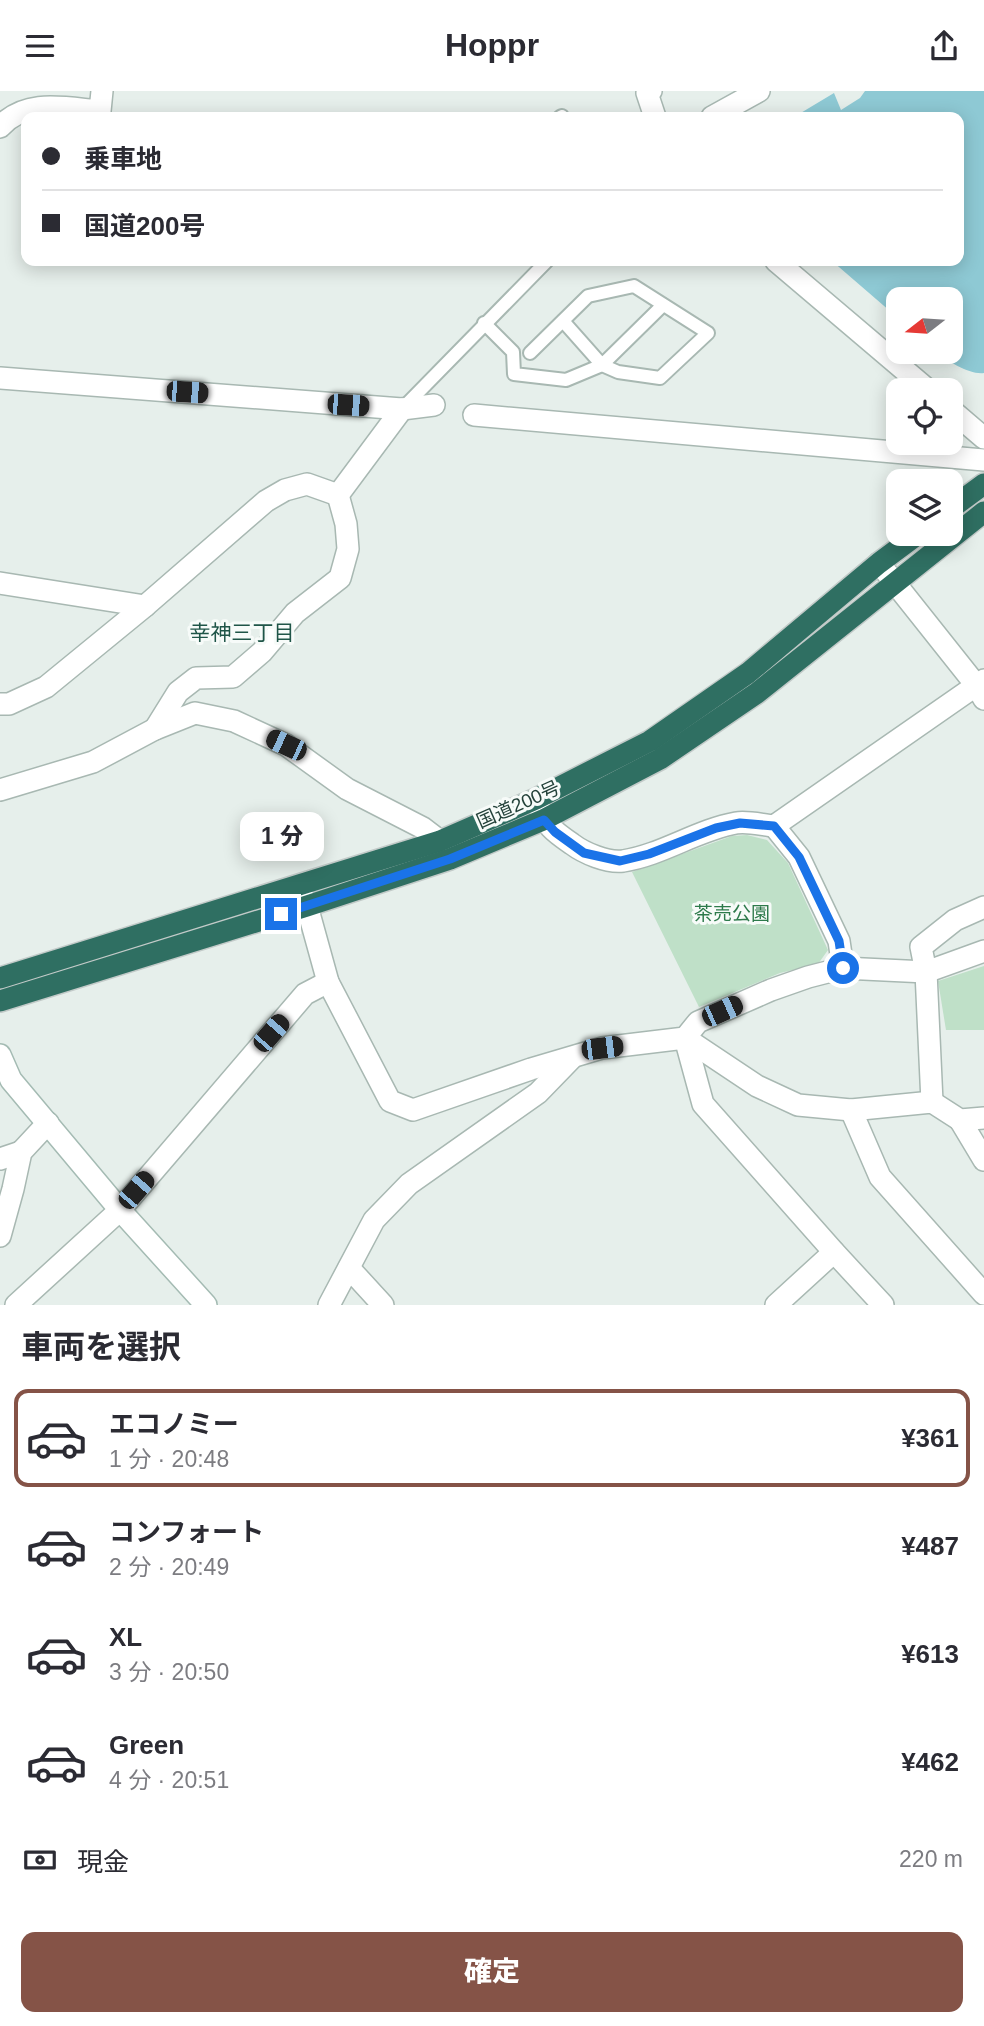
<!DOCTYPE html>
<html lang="ja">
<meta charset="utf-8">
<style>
:root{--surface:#fff;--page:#f7f7f7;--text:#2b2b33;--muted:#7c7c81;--line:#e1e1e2;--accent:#855347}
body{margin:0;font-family:Arial,"Noto Sans JP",sans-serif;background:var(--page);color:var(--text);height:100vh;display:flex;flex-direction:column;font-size:26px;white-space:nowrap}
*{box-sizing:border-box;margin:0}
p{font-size:23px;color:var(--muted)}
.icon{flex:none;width:38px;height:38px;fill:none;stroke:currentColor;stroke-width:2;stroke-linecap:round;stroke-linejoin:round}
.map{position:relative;height:1214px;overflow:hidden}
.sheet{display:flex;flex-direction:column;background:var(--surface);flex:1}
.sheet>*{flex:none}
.banner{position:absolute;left:21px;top:21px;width:943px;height:154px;border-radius:14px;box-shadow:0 4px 18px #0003;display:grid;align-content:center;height:154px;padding:0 21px;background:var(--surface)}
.needle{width:46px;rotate:253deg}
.tools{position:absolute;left:886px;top:196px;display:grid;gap:14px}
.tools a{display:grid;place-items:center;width:77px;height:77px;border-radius:14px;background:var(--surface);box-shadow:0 4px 18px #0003;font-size:35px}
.end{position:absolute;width:32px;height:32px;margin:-16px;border:9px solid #1a73e8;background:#fff;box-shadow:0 0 0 4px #fff}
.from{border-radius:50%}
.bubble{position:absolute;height:49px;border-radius:14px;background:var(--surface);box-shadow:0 4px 18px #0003;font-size:23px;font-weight:800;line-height:49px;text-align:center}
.car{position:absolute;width:21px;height:42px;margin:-21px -10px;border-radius:9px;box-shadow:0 0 5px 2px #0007;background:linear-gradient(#222 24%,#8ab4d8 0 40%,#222 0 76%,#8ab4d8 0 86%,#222 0)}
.banner b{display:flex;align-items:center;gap:24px;height:66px;font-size:26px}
.banner b+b{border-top:2px solid var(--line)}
.banner i{width:18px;height:18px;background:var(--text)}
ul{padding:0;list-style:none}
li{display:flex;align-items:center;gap:21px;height:98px;margin:0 14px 10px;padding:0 7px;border:4px solid transparent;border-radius:14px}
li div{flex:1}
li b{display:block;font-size:26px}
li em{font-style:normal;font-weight:800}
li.selected{border-color:var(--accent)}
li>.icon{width:63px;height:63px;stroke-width:1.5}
h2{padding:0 21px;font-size:32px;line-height:84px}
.pay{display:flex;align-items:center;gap:18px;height:77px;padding:0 21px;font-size:26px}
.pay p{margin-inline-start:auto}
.primary-button{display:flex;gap:14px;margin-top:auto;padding:14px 21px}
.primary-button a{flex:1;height:80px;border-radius:14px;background:var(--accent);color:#fff;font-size:28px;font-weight:800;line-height:80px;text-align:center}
header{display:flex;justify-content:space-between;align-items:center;height:91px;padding:0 21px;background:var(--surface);font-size:32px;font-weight:800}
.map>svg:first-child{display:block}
</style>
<header><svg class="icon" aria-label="menu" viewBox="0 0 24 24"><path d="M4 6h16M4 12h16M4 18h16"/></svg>Hoppr<svg class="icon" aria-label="share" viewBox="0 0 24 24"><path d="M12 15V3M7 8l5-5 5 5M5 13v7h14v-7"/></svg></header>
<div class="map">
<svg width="984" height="1214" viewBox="0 0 984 1214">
<rect width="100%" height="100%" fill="#e6efeb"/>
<g fill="#bfe0c8">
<path d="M747,744L767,749L788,772L828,859L818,873L780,882L699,916L632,781L732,745Z"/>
<path d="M984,875V939H946L938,890Z"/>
</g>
<path fill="#8ec9d4" d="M865,0H984V282C970,284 947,270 936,261H950V208H898V227L832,170H959V26H794L834,2L841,19L860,7Z"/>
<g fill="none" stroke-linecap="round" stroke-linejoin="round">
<defs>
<g id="lane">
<path d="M560,26L562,25"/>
<path d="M563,230L602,274L663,214"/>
<path d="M484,232L513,261L514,283L566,289L602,274L618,281L660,287L708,242L634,195L588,205L530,262"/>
<path d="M402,318L547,170"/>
</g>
<g id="street">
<path d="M651,0L647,2L655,26"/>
<path d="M712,26L759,0"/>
<path d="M0,36C26,7 65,17 100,20L102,0"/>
<path d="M776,170L928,299"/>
<path d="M0,287L402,318L434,314"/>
<path d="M950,318L984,347"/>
<path d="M474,324L984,369"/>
<path d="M338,404L402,318"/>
<path d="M879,472L976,594L984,608"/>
<path d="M0,492L145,515"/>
<path d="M0,613H9L46,596L145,515L266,410L285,399L307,393L338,404"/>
<path d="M155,638L178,601L196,587L233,586L262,561L295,522L340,487L348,458L346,433L338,404"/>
<path d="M0,699L93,671L155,638L195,622L234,630L286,654L347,698L423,737L440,750L447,764"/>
<path d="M538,713C546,735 553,740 572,753C584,762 607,772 623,770C662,764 697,739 736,732C748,730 762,734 774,735L984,589"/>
<path d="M774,735L799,766L839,850L843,877"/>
<path d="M300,799L307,815L328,891L390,1010L413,1019L531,978L602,957L685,947L698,931L771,899L808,886L843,877L926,881L984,860"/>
<path d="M685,947L703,1013L834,1161L883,1214"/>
<path d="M685,947L757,995L798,1014L851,1019L932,1011L960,1029L984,1027"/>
<path d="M932,1011L926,881L921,856L955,829L984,816"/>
<path d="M851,1019L880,1086L984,1203"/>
<path d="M960,1029L984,1069"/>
<path d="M0,1068L21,1061"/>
<path d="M0,1145L13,1098L21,1061L48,1032"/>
<path d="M349,1177L383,1214"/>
<path d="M16,1214L120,1119L305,903L328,891"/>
<path d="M329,1214L374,1129L409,1093L538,1002L571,968"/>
<path d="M776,1214L834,1161"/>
</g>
<path id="secondary" d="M0,964L11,989L120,1119L206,1214"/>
<g id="highway">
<path d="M950,418L984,393"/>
<path d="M0,887L440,750L536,708L650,650L748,582L879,472L918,443"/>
<path d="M0,910L307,815L450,768L543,729L660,668L757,602L984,421"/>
</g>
</defs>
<use href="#lane" stroke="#a8b8b2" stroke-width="16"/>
<use href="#street" stroke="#a8b8b2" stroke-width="24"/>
<use href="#secondary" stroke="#a4bbb3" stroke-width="24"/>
<use href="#highway" stroke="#c2cac8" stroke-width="24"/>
<use href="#lane" stroke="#fff" stroke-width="12"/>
<use href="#street" stroke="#fff" stroke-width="21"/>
<use href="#secondary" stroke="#fff" stroke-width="21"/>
<use href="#highway" stroke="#2f6f62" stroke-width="21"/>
</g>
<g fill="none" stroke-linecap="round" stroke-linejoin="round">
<path stroke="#1a73e8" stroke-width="9" d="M281,823L450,768L544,729L555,741L584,762L620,770L649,763L716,737L740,732L774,735L799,766L839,850L843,877"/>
</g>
<g text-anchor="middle" stroke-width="6" stroke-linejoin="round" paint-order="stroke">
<g font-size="19" fill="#24423a" stroke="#f7fbf9">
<text transform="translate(518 713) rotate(-24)" y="7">国道200号</text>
</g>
<g font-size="19" fill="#2d7a4b" stroke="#f7fbf9">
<text x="732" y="829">茶売公園</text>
</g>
<g font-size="21" fill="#1f5548" stroke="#f7fbf9">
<text x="242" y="549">幸神三丁目</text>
</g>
</g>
</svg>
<div class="tools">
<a><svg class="needle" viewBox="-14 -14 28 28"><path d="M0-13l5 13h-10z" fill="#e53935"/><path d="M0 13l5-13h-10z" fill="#7c7c81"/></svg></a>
<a><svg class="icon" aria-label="locate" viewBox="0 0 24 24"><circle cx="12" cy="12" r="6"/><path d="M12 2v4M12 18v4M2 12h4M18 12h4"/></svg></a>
<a><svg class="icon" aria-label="layers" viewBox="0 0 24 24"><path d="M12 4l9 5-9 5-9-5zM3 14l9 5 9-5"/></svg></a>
</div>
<i class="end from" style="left:843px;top:877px"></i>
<i class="end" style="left:281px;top:823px"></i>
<div class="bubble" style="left:240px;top:721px;width:84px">1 分</div>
<i class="car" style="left:187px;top:301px;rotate:94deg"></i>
<i class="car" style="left:348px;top:314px;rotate:94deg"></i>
<i class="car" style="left:286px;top:654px;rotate:295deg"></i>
<i class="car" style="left:722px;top:920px;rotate:66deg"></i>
<i class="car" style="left:271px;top:942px;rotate:41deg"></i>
<i class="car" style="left:602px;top:957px;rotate:83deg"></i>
<i class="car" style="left:136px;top:1099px;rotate:41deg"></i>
<div class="banner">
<b><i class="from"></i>乗車地</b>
<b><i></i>国道200号</b>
</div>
</div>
<section class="sheet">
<h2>車両を選択</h2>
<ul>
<li class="selected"><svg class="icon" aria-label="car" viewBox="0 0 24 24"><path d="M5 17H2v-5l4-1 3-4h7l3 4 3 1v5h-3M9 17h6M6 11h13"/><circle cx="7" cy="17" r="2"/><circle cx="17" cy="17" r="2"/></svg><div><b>エコノミー</b><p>1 分 · 20:48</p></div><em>¥361</em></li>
<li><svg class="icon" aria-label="car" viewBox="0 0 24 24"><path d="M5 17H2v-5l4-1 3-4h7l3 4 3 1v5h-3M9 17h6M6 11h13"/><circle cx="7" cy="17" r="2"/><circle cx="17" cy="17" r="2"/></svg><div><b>コンフォート</b><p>2 分 · 20:49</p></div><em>¥487</em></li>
<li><svg class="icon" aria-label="car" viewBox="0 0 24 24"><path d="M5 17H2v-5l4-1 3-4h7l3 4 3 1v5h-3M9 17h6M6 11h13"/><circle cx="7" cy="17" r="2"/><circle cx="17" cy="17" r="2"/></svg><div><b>XL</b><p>3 分 · 20:50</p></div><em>¥613</em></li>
<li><svg class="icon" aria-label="car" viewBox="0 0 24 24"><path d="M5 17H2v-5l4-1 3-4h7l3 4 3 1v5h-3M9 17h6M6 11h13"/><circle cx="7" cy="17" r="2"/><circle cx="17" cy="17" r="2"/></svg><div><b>Green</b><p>4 分 · 20:51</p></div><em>¥462</em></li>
</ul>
<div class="pay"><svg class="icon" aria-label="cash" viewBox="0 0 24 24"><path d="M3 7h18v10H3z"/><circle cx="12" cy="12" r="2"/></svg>現金<p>220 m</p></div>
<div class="primary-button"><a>確定</a></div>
</section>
